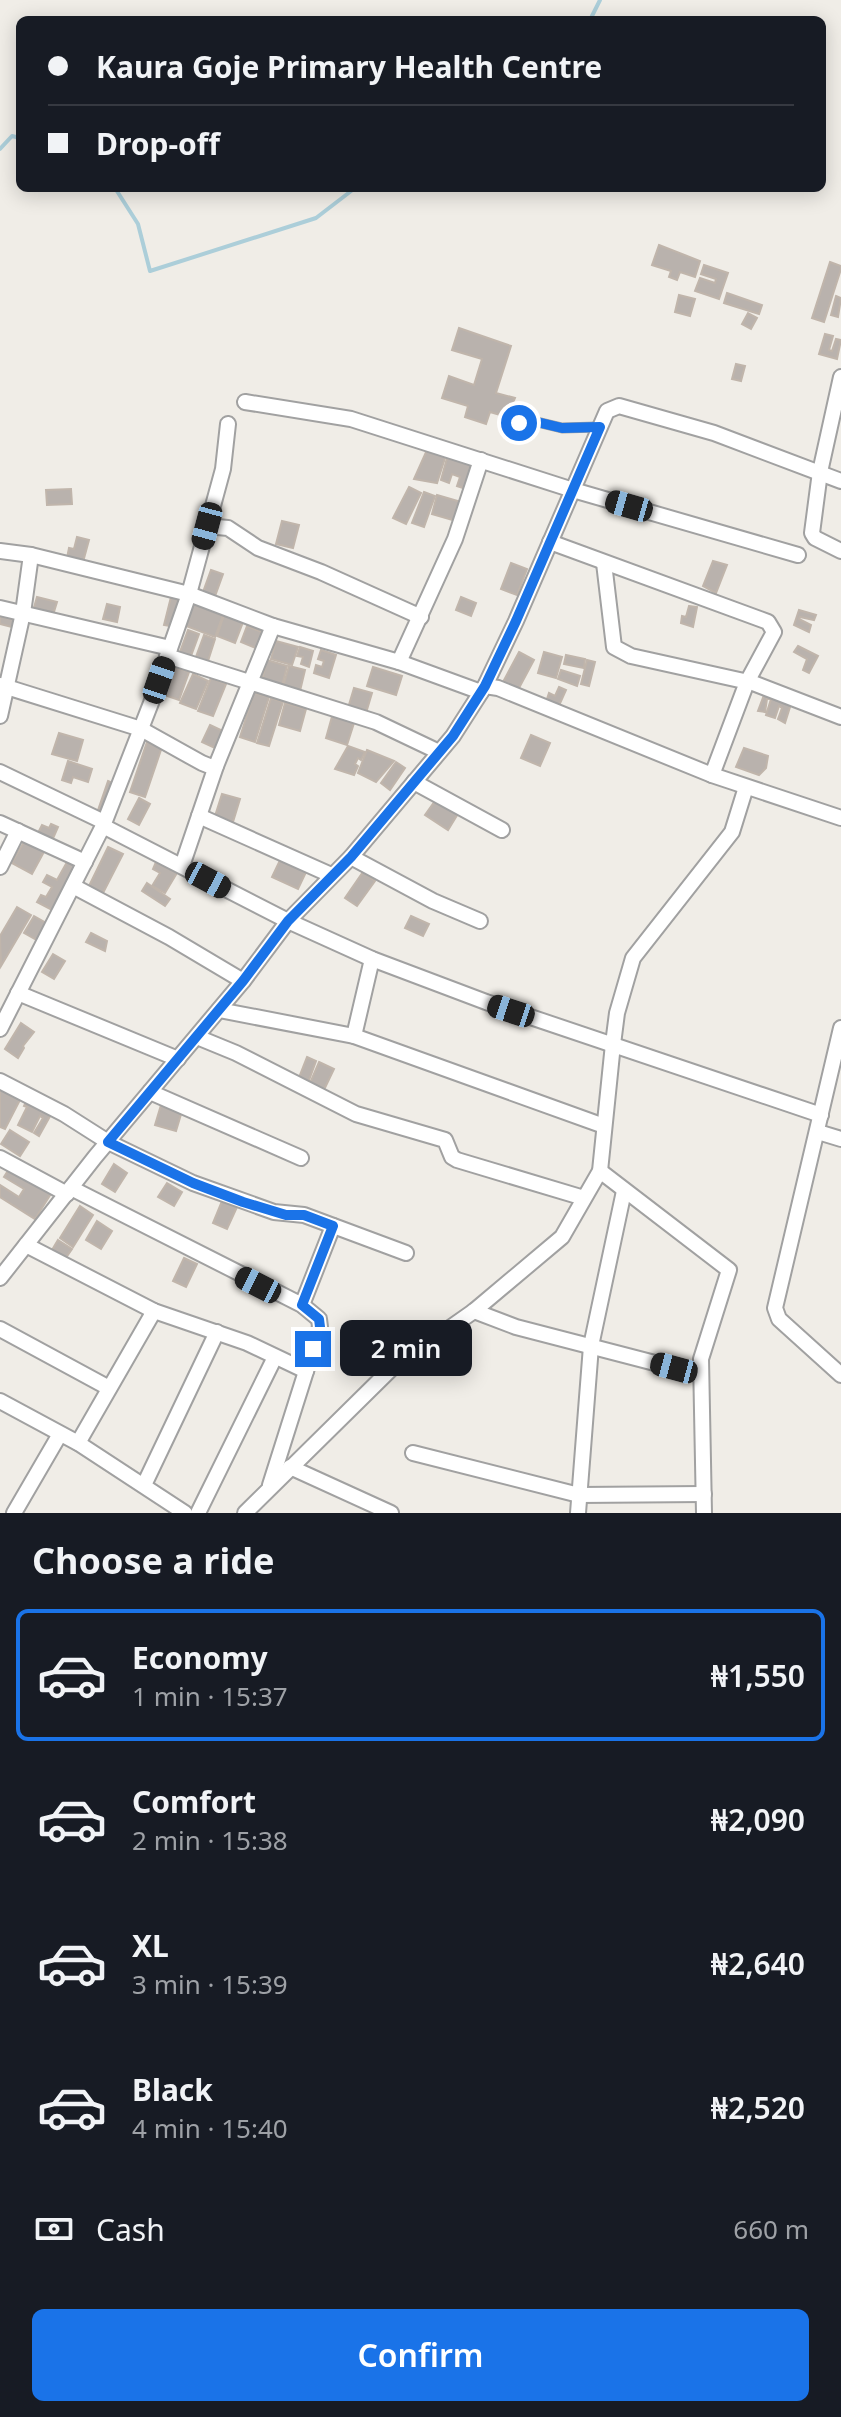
<!DOCTYPE html>
<meta charset="utf-8">
<style>
:root{--surface:#171b24;--page:#242831;--text:#f1f3f6;--muted:#9ea1a6;--line:#363941;--accent:#1a73e8}
body{margin:0;font-family:"Noto Sans",sans-serif;background:var(--page);color:var(--text);height:100vh;display:flex;flex-direction:column;font-size:30px;white-space:nowrap}
*{box-sizing:border-box;margin:0}
p{font-size:26px;color:var(--muted)}
.icon{flex:none;width:44px;height:44px;fill:none;stroke:currentColor;stroke-width:2;stroke-linecap:round;stroke-linejoin:round}
.map{position:relative;height:1513px;overflow:hidden}
.drawer{display:flex;flex-direction:column;background:var(--surface);flex:1}
.drawer>*{flex:none}
.top-card{position:absolute;left:16px;top:16px;width:810px;height:176px;border-radius:12px;box-shadow:0 4px 20px #0003;display:grid;align-content:center;height:176px;padding:0 32px;background:var(--surface)}
.end{position:absolute;width:36px;height:36px;margin:-18px;border:10px solid #1a73e8;background:#fff;box-shadow:0 0 0 4px #fff}
.from{border-radius:50%}
.bubble{position:absolute;height:56px;border-radius:12px;background:var(--surface);box-shadow:0 4px 20px #0003;font-size:26px;font-weight:600;line-height:56px;text-align:center}
.car{position:absolute;width:24px;height:48px;margin:-24px -12px;border-radius:10px;box-shadow:0 0 6px 2px #0007;background:linear-gradient(#222 24%,#8ab4d8 0 40%,#222 0 76%,#8ab4d8 0 86%,#222 0)}
.top-card b{display:flex;align-items:center;gap:28px;height:76px;font-size:30px}
.top-card b+b{border-top:2px solid var(--line)}
.top-card i{width:20px;height:20px;background:var(--text)}
ul{padding:0;list-style:none}
li{display:flex;align-items:center;gap:24px;height:132px;margin:0 16px 12px;padding:0 16px;border:4px solid transparent;border-radius:12px}
li div{flex:1}
li b{display:block;font-size:30px}
li em{font-style:normal;font-weight:600}
li.active{border-color:var(--accent)}
li>.icon{width:72px;height:72px;stroke-width:1.5}
h2{padding:0 32px;font-size:36px;line-height:96px}
.pay{display:flex;align-items:center;gap:20px;height:88px;padding:0 32px;font-size:30px}
.pay p{margin-inline-start:auto}
.action{display:flex;gap:16px;margin-top:auto;padding:16px 32px}
.action a{flex:1;height:92px;border-radius:12px;background:var(--accent);color:#fff;font-size:32px;font-weight:600;line-height:92px;text-align:center}
.map>svg:first-child{display:block}
</style>
<div class="map">
<svg width="841" height="1513" viewBox="0 0 841 1513">
<rect width="100%" height="100%" fill="#f0ede7"/>
<g fill="none" stroke-linecap="round" stroke-linejoin="round">
<g stroke="#acced9" stroke-width="4">
<path d="M590,20L600,0"/>
<path d="M0,149L12,136L20,138"/>
<path d="M115,188L138,224L150,271L316,218L355,188"/>
</g>
</g>
<g fill="#b9b2ad" stroke="#c0b5ab" stroke-width="2">
<path d="M659,245L700,261L695,277L680,272L677,280L669,277L671,271L652,265Z"/>
<path d="M830,262L841,266V269L824,322L812,318Z"/>
<path d="M704,265L728,273L719,299L695,291L700,278L715,283L716,279L701,274Z"/>
<path d="M727,293L762,305L759,314L724,303Z"/>
<path d="M679,295L695,299L690,316L675,312Z"/>
<path d="M836,296L841,298L838,317L831,315Z"/>
<path d="M748,313L757,318L751,329L742,324Z"/>
<path d="M459,328L511,346L496,393L515,398L507,417L490,412L486,424L465,417L468,406L442,398L449,376L474,385L482,359L452,350Z"/>
<path d="M825,334L833,336L829,350L832,351L836,339L841,340L837,359L819,354Z"/>
<path d="M736,364L745,366L741,381L732,379Z"/>
<path d="M427,450L446,455L437,483L414,479Z"/>
<path d="M447,458L475,466L469,490L457,486L460,477L452,474L449,483L441,480Z"/>
<path d="M409,487L421,493L406,524L393,518Z"/>
<path d="M71,489L72,504L47,505L46,490Z"/>
<path d="M424,492L435,496L424,527L412,523Z"/>
<path d="M437,495L461,502L456,521L432,514Z"/>
<path d="M282,521L299,525L293,548L276,544Z"/>
<path d="M77,537L89,540L83,562L67,558L69,548L74,549Z"/>
<path d="M713,561L727,565L716,593L703,586Z"/>
<path d="M511,563L527,569L517,595L501,589Z"/>
<path d="M211,570L223,574L214,599L202,595Z"/>
<path d="M37,597L57,602L53,615L33,611Z"/>
<path d="M171,597L182,600L176,627L164,625Z"/>
<path d="M461,597L476,603L471,616L456,610Z"/>
<path d="M107,604L120,607L117,622L103,619Z"/>
<path d="M193,604L223,615L215,637L186,626Z"/>
<path d="M689,606L697,607L693,627L681,623L682,616L686,617Z"/>
<path d="M799,610L816,615L814,620L800,617L799,619L811,625L809,632L794,625Z"/>
<path d="M224,615L243,622L235,643L217,636Z"/>
<path d="M0,616L18,621L16,628L0,624Z"/>
<path d="M247,626L264,633L258,649L241,642Z"/>
<path d="M188,630L199,634L191,656L180,652Z"/>
<path d="M204,635L215,639L208,661L196,657Z"/>
<path d="M276,641L298,647L292,665L271,659Z"/>
<path d="M798,646L818,656L809,673L803,670L807,659L794,652Z"/>
<path d="M300,647L313,651L309,667L301,664L303,657L297,656Z"/>
<path d="M321,650L336,655L329,678L314,673L316,665L322,667L324,661L318,659Z"/>
<path d="M519,652L534,660L518,690L503,682Z"/>
<path d="M544,652L562,657L556,678L538,673Z"/>
<path d="M566,655L585,659L584,668L564,664Z"/>
<path d="M267,660L287,666L282,686L262,680Z"/>
<path d="M587,660L595,662L589,686L581,684Z"/>
<path d="M289,666L305,670L300,691L283,687Z"/>
<path d="M175,667L189,672L179,700L164,695Z"/>
<path d="M373,667L402,676L396,695L367,686Z"/>
<path d="M561,670L580,676L577,686L558,679Z"/>
<path d="M193,674L208,681L196,709L180,703Z"/>
<path d="M211,678L226,684L213,716L198,711Z"/>
<path d="M559,687L566,690L558,708L546,702L549,693L555,696Z"/>
<path d="M354,688L372,693L366,713L348,708Z"/>
<path d="M254,693L269,697L255,742L240,737Z"/>
<path d="M764,695L791,704L785,723L778,719L782,708L779,706L775,718L766,715L771,699H767L765,712L758,711Z"/>
<path d="M271,698L283,702L269,746L257,743Z"/>
<path d="M285,703L306,709L300,731L279,725Z"/>
<path d="M333,713L355,720L347,745L326,738Z"/>
<path d="M210,725L225,732L217,749L202,742Z"/>
<path d="M59,733L83,740L77,761L52,754Z"/>
<path d="M531,735L550,743L540,766L521,758Z"/>
<path d="M147,742L162,747L145,797L130,792Z"/>
<path d="M348,746L365,752L361,760L358,758L355,764L358,766L354,775L335,769Z"/>
<path d="M744,748L768,756L766,768L759,775L736,767Z"/>
<path d="M367,750L394,761L376,782L358,773Z"/>
<path d="M68,761L92,769L88,782L73,777L71,783L62,780Z"/>
<path d="M396,762L405,768L390,790L381,783Z"/>
<path d="M108,781L117,785L106,816L97,813Z"/>
<path d="M222,794L240,799L233,822L215,816Z"/>
<path d="M139,798L150,804L139,825L128,819Z"/>
<path d="M437,798L459,812L448,830L425,815Z"/>
<path d="M51,824L58,827L51,843L36,837L42,825L49,828Z"/>
<path d="M25,840L45,850L32,874L12,863Z"/>
<path d="M108,847L123,854L102,895L88,888Z"/>
<path d="M281,858L307,870L298,889L272,877Z"/>
<path d="M67,862L77,867L52,910L37,902L41,895L46,897L52,887L43,882L47,875L57,880Z"/>
<path d="M156,862L177,873L165,893L152,886L160,873L153,869Z"/>
<path d="M363,872L375,881L357,906L345,898Z"/>
<path d="M147,883L170,899L165,906L142,891Z"/>
<path d="M17,907L31,915L1,966L0,936Z"/>
<path d="M34,916L50,925L40,942L24,933Z"/>
<path d="M411,916L429,924L423,936L405,928Z"/>
<path d="M91,933L107,941L105,951L86,942Z"/>
<path d="M53,954L65,961L54,979L42,972Z"/>
<path d="M21,1023L34,1032L23,1046L24,1048L18,1058L5,1049Z"/>
<path d="M307,1057L316,1061L308,1083L298,1080Z"/>
<path d="M319,1062L334,1069L324,1090L310,1083Z"/>
<path d="M0,1088L21,1098L5,1129L0,1127Z"/>
<path d="M28,1098L53,1111L39,1136L34,1133L43,1118L40,1116L32,1132L18,1125L27,1107L24,1106Z"/>
<path d="M161,1105L182,1111L176,1131L155,1125Z"/>
<path d="M10,1130L29,1142L20,1156L1,1144Z"/>
<path d="M114,1164L127,1173L115,1192L102,1184Z"/>
<path d="M11,1166L52,1192L35,1219L0,1197V1185L19,1197L24,1189L4,1177Z"/>
<path d="M167,1183L182,1192L174,1206L158,1197Z"/>
<path d="M222,1201L237,1207L227,1229L213,1223Z"/>
<path d="M80,1206L93,1215L73,1247L60,1238Z"/>
<path d="M97,1221L112,1231L101,1249L86,1240Z"/>
<path d="M58,1240L72,1249L65,1259L52,1250Z"/>
<path d="M184,1258L197,1264L186,1287L173,1281Z"/>
</g>
<g fill="none" stroke-linecap="round" stroke-linejoin="round">
<defs>
<path id="service" d="M519,423L537,422L562,428L598,427"/>
<g id="minor">
<path d="M841,377L820,472L812,533L815,538L841,551"/>
<path d="M245,402L351,419L573,490L798,555"/>
<path d="M207,526L228,528L258,548L321,572L421,617"/>
<path d="M550,542L768,622L774,632L747,682L712,775"/>
<path d="M0,551L31,555L189,594L273,626L399,662L481,692"/>
<path d="M604,563L614,647L631,656L753,683L841,717"/>
<path d="M0,608L170,648"/>
<path d="M167,656L376,722L439,752"/>
<path d="M399,662L455,539L481,460"/>
<path d="M0,685L141,729L202,763L212,767L216,766"/>
<path d="M485,686L516,621L607,411L619,406L714,433L841,481"/>
<path d="M0,716L23,613L31,555"/>
<path d="M0,772L104,822"/>
<path d="M414,782L502,830"/>
<path d="M199,816L331,875"/>
<path d="M0,823L85,862"/>
<path d="M103,826L288,921L372,959L486,1002L821,1115"/>
<path d="M351,857L433,901L480,921"/>
<path d="M182,866L216,766L273,626"/>
<path d="M0,867L18,831"/>
<path d="M73,886L169,937L243,981"/>
<path d="M18,993L178,1059"/>
<path d="M219,1010L354,1036L604,1126"/>
<path d="M841,1028L775,1308L779,1319L841,1375"/>
<path d="M0,1029L103,826L151,703L189,594L223,469L228,424"/>
<path d="M354,1036L372,959"/>
<path d="M197,1037L236,1053L356,1114L445,1140L452,1157L457,1160L584,1198"/>
<path d="M0,1081L64,1114L108,1142L193,1183L274,1212L304,1215L406,1253"/>
<path d="M150,1092L301,1158"/>
<path d="M818,1132L841,1139"/>
<path d="M0,1158L67,1194"/>
<path d="M600,1171L729,1270L701,1359L704,1513"/>
<path d="M71,1188L302,1305L319,1319L320,1327L270,1485"/>
<path d="M26,1245L154,1311L247,1343L306,1371"/>
<path d="M0,1278L95,1157L243,981L288,921L351,857L453,736L485,686L498,688L712,775L841,818"/>
<path d="M302,1305L333,1226"/>
<path d="M474,1311L516,1327L701,1375"/>
<path d="M0,1329L109,1388"/>
<path d="M0,1401L78,1443L185,1513"/>
<path d="M78,1443L154,1311"/>
<path d="M413,1453L579,1495L704,1494"/>
<path d="M290,1467L391,1513"/>
<path d="M144,1485L217,1332"/>
<path d="M14,1513L60,1434"/>
<path d="M198,1513L275,1357"/>
<path d="M245,1513L390,1370L474,1311L562,1237L600,1171L613,1044L617,1013L633,958L732,832L746,787"/>
<path d="M578,1513L591,1346L624,1191"/>
</g>
</defs>
<use href="#service" stroke="#a1a1a1" stroke-width="11"/>
<use href="#minor" stroke="#a1a1a1" stroke-width="18"/>
<use href="#service" stroke="#fff" stroke-width="7"/>
<use href="#minor" stroke="#fff" stroke-width="14"/>
</g>
<g fill="none" stroke-linecap="round" stroke-linejoin="round">
<path stroke="#1a73e8" stroke-width="10" d="M313,1349L320,1327L319,1319L302,1305L333,1226L304,1215H286L243,1202L193,1183L108,1142L243,981L288,921L351,857L453,736L485,686L516,621L600,427L562,428L537,422L519,423"/>
</g>
</svg>
<i class="end from" style="left:519px;top:423px"></i>
<i class="end" style="left:313px;top:1349px"></i>
<div class="bubble" style="left:340px;top:1320px;width:132px">2 min</div>
<i class="car" style="left:629px;top:506px;rotate:286deg"></i>
<i class="car" style="left:207px;top:526px;rotate:195deg"></i>
<i class="car" style="left:159px;top:680px;rotate:19deg"></i>
<i class="car" style="left:208px;top:880px;rotate:118deg"></i>
<i class="car" style="left:511px;top:1011px;rotate:288deg"></i>
<i class="car" style="left:258px;top:1285px;rotate:297deg"></i>
<i class="car" style="left:674px;top:1368px;rotate:285deg"></i>
<div class="top-card">
<b><i class="from"></i>Kaura Goje Primary Health Centre</b>
<b><i></i>Drop-off</b>
</div>
</div>
<section class="drawer">
<h2>Choose a ride</h2>
<ul>
<li class="active"><svg class="icon" aria-label="car" viewBox="0 0 24 24"><path d="M5 17H2v-5l4-1 3-4h7l3 4 3 1v5h-3M9 17h6M6 11h13"/><circle cx="7" cy="17" r="2"/><circle cx="17" cy="17" r="2"/></svg><div><b>Economy</b><p>1 min · 15:37</p></div><em>₦1,550</em></li>
<li><svg class="icon" aria-label="car" viewBox="0 0 24 24"><path d="M5 17H2v-5l4-1 3-4h7l3 4 3 1v5h-3M9 17h6M6 11h13"/><circle cx="7" cy="17" r="2"/><circle cx="17" cy="17" r="2"/></svg><div><b>Comfort</b><p>2 min · 15:38</p></div><em>₦2,090</em></li>
<li><svg class="icon" aria-label="car" viewBox="0 0 24 24"><path d="M5 17H2v-5l4-1 3-4h7l3 4 3 1v5h-3M9 17h6M6 11h13"/><circle cx="7" cy="17" r="2"/><circle cx="17" cy="17" r="2"/></svg><div><b>XL</b><p>3 min · 15:39</p></div><em>₦2,640</em></li>
<li><svg class="icon" aria-label="car" viewBox="0 0 24 24"><path d="M5 17H2v-5l4-1 3-4h7l3 4 3 1v5h-3M9 17h6M6 11h13"/><circle cx="7" cy="17" r="2"/><circle cx="17" cy="17" r="2"/></svg><div><b>Black</b><p>4 min · 15:40</p></div><em>₦2,520</em></li>
</ul>
<div class="pay"><svg class="icon" aria-label="cash" viewBox="0 0 24 24"><path d="M3 7h18v10H3z"/><circle cx="12" cy="12" r="2"/></svg>Cash<p>660 m</p></div>
<div class="action"><a>Confirm</a></div>
</section>
